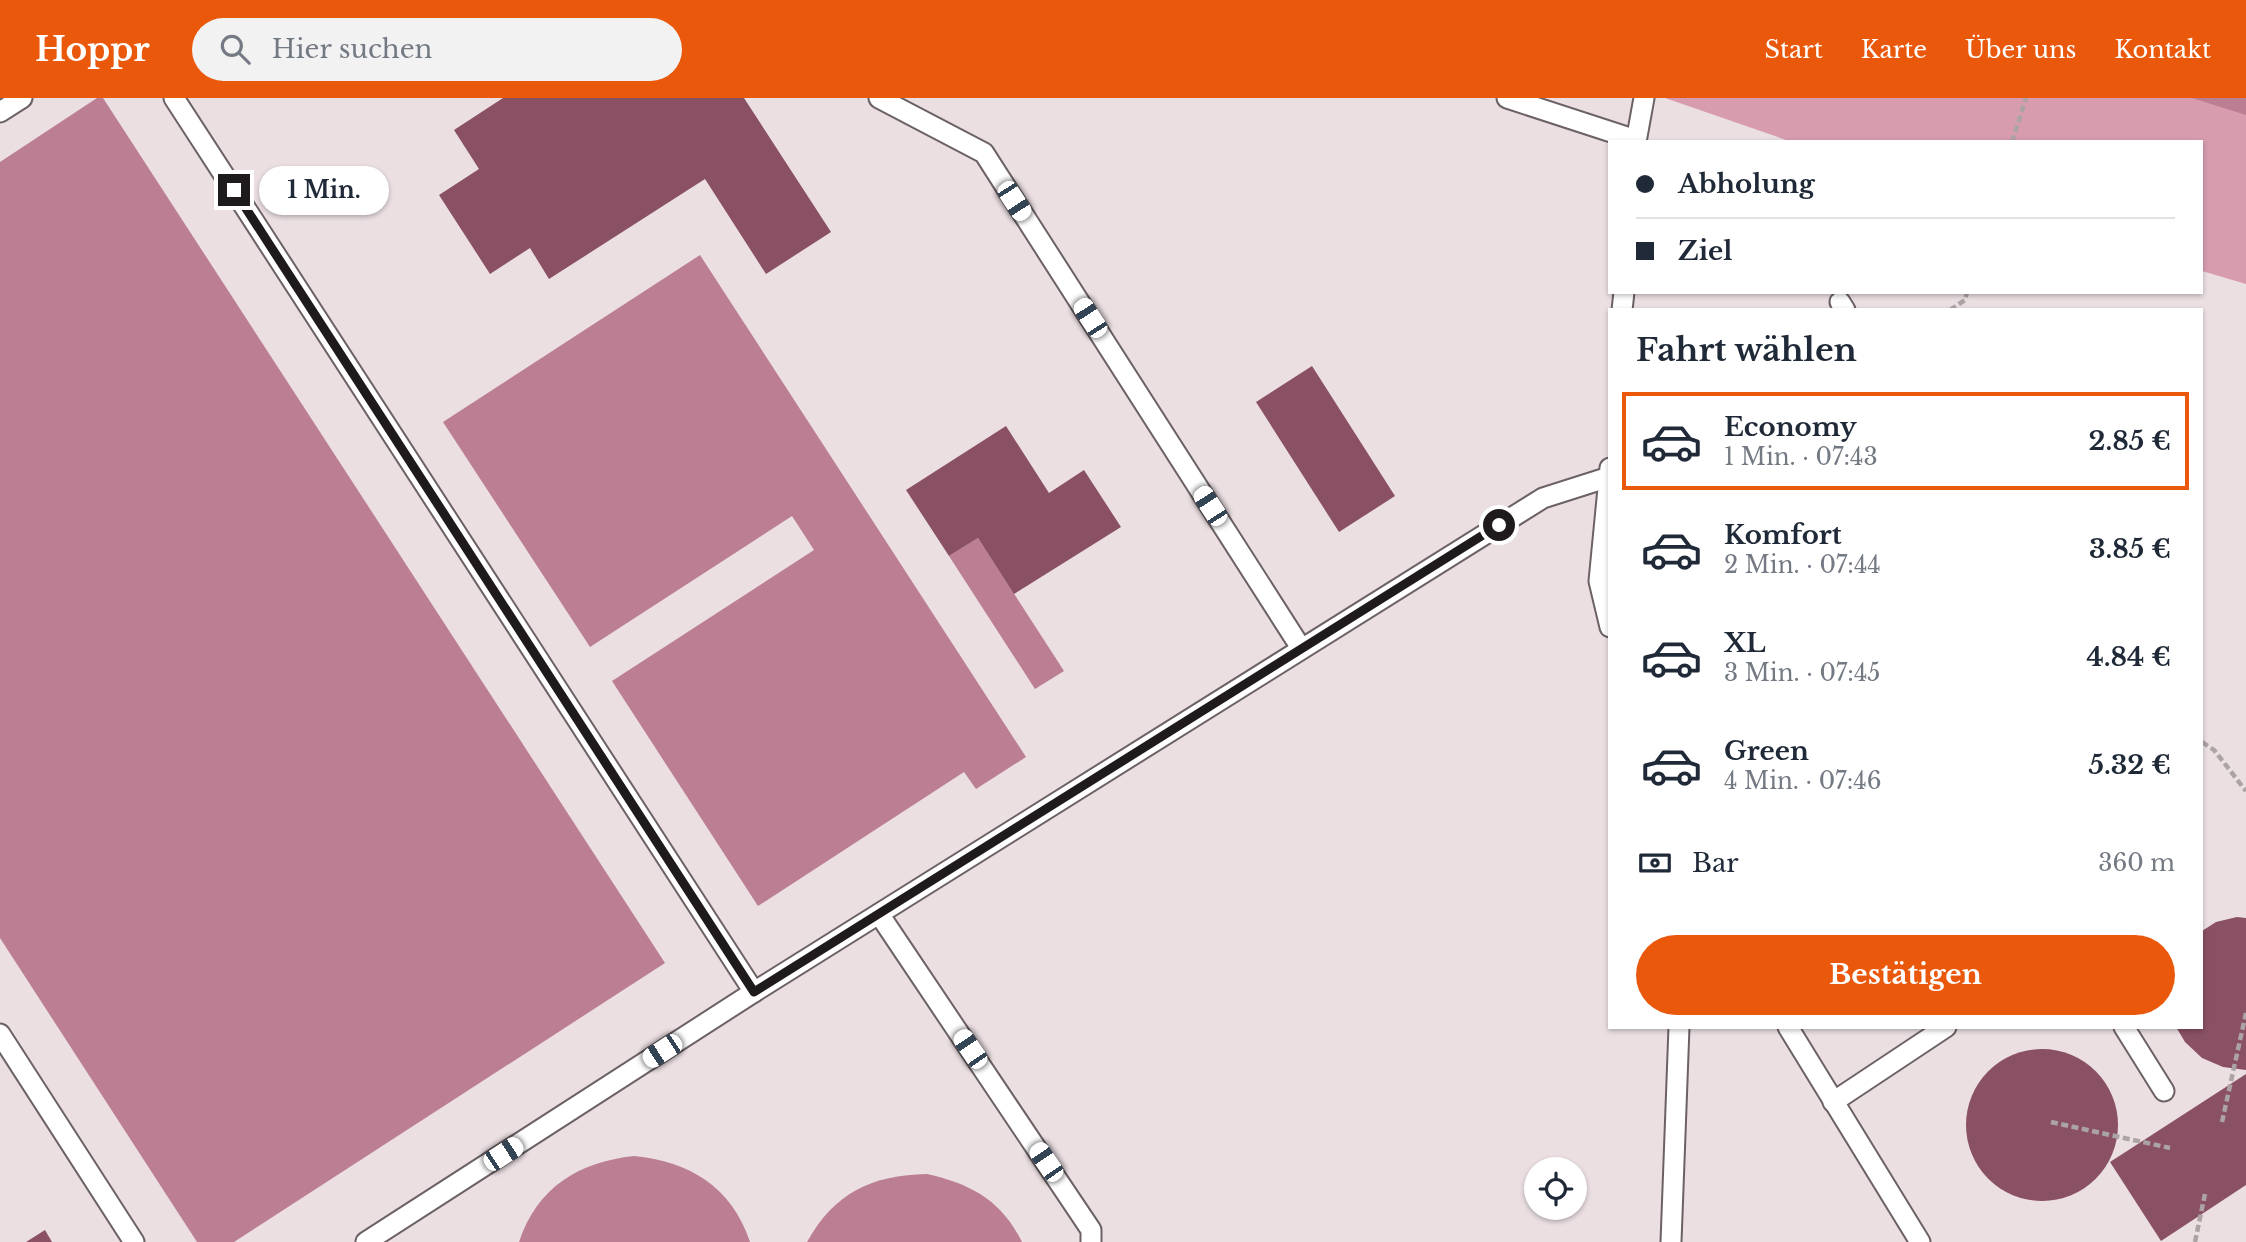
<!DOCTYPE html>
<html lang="de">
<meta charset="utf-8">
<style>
:root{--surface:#fff;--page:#f2f2f3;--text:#1f2937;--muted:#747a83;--line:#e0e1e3;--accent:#ea580c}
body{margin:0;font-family:"Libre Baskerville",serif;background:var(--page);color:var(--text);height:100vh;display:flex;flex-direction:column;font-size:26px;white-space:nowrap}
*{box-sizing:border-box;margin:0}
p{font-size:23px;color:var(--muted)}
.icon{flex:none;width:38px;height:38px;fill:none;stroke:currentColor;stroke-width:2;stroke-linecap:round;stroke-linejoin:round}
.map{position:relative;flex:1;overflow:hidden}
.drawer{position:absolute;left:1608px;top:210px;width:595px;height:721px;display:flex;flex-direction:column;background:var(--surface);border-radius:0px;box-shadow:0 2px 5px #0004}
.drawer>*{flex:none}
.banner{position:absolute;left:1608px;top:42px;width:595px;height:154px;border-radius:0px;box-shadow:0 2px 5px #0004;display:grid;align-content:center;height:154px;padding:0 28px;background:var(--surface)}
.controls{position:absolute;left:1524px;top:1059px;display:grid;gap:14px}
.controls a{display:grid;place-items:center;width:63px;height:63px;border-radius:50%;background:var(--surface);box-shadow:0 2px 5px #0004;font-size:35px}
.end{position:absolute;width:32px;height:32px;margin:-16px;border:9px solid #1f1b1c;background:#fff;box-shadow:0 0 0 4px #fff}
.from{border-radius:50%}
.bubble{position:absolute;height:49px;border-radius:24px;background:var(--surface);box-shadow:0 2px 5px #0004;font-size:23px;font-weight:800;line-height:49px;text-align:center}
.car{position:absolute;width:21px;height:42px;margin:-21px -10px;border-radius:9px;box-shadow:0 0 5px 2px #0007;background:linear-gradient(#fff 24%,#345 0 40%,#fff 0 76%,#345 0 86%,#fff 0)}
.banner b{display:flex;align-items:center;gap:24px;height:66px;font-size:26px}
.banner b+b{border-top:2px solid var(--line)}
.banner i{width:18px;height:18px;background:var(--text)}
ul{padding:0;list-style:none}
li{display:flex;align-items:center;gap:21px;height:98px;margin:0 14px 10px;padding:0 14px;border:4px solid transparent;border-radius:0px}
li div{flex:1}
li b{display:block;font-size:26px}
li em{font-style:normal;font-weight:800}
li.active{border-color:var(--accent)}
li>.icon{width:63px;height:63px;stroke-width:1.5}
h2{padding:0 28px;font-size:32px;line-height:84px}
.pay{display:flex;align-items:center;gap:18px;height:77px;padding:0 28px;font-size:26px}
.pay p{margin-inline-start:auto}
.primary-button{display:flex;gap:14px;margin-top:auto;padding:14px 28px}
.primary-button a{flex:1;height:80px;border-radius:42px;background:var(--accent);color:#fff;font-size:28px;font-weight:800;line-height:80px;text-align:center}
header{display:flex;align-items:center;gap:42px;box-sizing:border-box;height:98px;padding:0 35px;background:var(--accent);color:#fff}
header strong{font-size:33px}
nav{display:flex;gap:38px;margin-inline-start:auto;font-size:24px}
.search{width:490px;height:63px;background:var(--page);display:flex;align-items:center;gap:18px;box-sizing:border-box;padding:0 24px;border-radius:38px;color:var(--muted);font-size:26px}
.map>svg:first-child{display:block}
</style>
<header>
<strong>Hoppr</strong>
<div class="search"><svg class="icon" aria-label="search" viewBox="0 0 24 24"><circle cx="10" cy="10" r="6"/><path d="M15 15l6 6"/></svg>Hier suchen</div>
<nav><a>Start</a><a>Karte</a><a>Über uns</a><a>Kontakt</a></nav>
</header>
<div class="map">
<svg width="2246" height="1144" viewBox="0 0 2246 1144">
<rect width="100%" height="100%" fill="#ebdfe2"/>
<path fill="#d89caf" d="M1665,0H2246V186L2202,173V44H1792Z"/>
<g fill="#bb7e92">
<path d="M97,0H103L665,865L234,1144H197L0,840V64Z"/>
<path d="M2192,0H2246V17Z"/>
<path d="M700,157L1026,659L976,691L964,674L758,808L612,583L814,452L792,418L590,549L443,324Z"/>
<path d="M978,440L1064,573L1035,591L949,458Z"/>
<path d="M634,1058C690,1064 731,1088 750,1144H519C537,1089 579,1064 634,1058Z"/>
<path d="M927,1076C971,1086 1001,1102 1022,1144H807C834,1095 872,1077 927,1076Z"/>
</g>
<g fill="#8a5164">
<path d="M503,0H744L831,134L766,176L705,81L549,181L530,150L490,176L439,97L479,71L454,32Z"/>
<path d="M1312,268L1395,398L1339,434L1256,304Z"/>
<path d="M1006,328L1049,395L1084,372L1121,429L1014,496L978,440L949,458L906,392Z"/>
<path d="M2237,819L2246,820V972L2223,969L2202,960L2185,944L2176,929H2202V833L2216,824Z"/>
<circle cx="2042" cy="1027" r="76"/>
<path d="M2246,976V1087L2161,1143L2110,1064Z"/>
<path d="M45,1132L52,1144H26Z"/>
</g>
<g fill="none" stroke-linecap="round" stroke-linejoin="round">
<defs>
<g id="lane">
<path d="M174,0L754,894"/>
<path d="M879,0L984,55L1301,550"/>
<path d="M1507,0L1636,42"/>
<path d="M0,14L22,0"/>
<path d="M1636,44L1644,0"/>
<path d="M1840,204L1845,212"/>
<path d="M1622,212L1624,194"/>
<path d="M1610,370L1599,483L1610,529"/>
<path d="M879,816L1091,1132V1144"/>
<path d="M1788,929L1920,1144"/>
<path d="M2124,929L2164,993"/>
<path d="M0,936L134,1144"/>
<path d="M1833,1004L1946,929"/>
<path d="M366,1144L754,894L1543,400L1609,379"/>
<path d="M1671,1144L1679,929"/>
</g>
</defs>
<use href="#lane" stroke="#6c6164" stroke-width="23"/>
<g stroke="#aca3a5" stroke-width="4.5" stroke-dasharray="7 3.5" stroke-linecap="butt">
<path d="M2012,44L2026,0"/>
<path d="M1950,212L1965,202L1967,194"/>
<path d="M2202,644L2214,652L2246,693"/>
<path d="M2051,1024L2170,1050"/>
<path d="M2222,1024L2246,915"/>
<path d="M2195,1144L2205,1096"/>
</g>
<use href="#lane" stroke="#fff" stroke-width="19"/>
</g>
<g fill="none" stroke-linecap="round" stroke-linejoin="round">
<path stroke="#1f1b1c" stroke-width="9" d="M234,92L754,894L1499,427"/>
</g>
</svg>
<div class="controls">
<a><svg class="icon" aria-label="locate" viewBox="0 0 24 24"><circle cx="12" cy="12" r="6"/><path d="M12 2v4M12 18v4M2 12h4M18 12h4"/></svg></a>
</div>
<i class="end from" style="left:1499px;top:427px"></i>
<i class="end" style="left:234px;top:92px"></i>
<div class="bubble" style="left:259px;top:68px;width:130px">1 Min.</div>
<i class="car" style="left:1014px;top:103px;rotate:147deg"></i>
<i class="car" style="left:1090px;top:220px;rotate:327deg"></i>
<i class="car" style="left:1210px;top:408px;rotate:327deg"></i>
<i class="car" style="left:970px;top:951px;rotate:326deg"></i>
<i class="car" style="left:662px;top:953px;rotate:237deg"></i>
<i class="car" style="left:503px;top:1056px;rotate:57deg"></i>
<i class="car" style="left:1046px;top:1064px;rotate:326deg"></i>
<div class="banner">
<b><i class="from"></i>Abholung</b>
<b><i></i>Ziel</b>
</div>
<section class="drawer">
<h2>Fahrt wählen</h2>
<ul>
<li class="active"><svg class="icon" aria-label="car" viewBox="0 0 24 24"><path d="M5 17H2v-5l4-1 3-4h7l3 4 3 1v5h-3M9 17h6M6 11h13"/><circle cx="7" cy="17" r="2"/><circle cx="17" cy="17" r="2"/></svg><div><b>Economy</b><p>1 Min. · 07:43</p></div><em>2.85 €</em></li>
<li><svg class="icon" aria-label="car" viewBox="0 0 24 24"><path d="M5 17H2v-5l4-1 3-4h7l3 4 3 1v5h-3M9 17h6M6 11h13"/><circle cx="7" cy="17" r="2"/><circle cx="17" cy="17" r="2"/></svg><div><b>Komfort</b><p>2 Min. · 07:44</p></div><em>3.85 €</em></li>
<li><svg class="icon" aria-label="car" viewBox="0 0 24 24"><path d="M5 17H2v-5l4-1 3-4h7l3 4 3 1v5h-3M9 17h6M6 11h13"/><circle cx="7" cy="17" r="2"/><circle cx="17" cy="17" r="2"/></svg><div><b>XL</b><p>3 Min. · 07:45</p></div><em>4.84 €</em></li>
<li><svg class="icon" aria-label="car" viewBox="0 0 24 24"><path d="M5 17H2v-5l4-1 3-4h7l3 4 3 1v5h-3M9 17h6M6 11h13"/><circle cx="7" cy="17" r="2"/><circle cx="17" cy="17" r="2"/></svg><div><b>Green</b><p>4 Min. · 07:46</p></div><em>5.32 €</em></li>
</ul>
<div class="pay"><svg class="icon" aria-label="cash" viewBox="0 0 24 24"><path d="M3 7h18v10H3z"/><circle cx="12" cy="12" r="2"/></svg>Bar<p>360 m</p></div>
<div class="primary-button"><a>Bestätigen</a></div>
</section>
</div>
